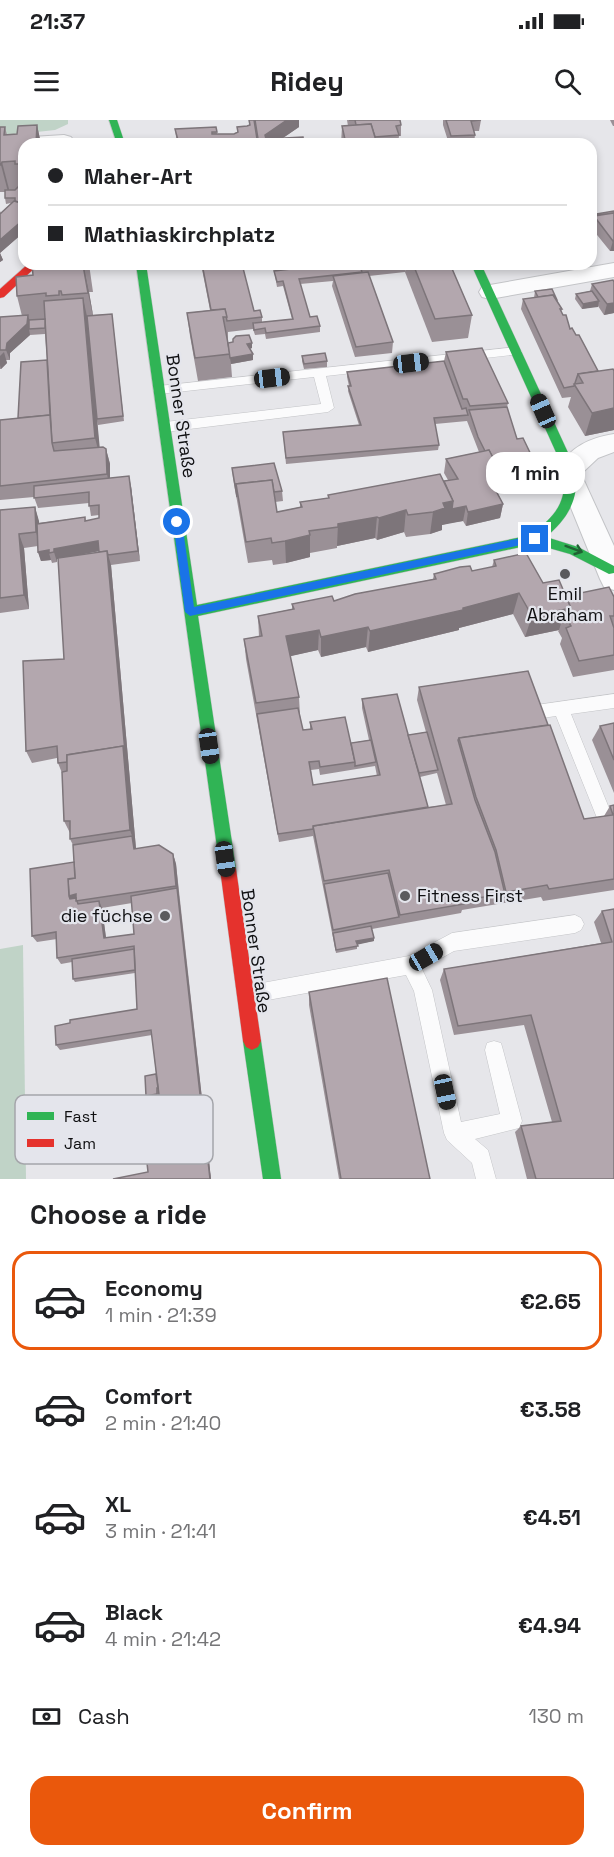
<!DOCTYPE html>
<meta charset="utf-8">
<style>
:root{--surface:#fff;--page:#f2f2f2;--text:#202124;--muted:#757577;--line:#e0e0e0;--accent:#ea580c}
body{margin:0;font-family:"Space Grotesk",sans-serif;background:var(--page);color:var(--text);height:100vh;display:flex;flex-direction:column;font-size:22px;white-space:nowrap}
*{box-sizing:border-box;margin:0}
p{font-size:20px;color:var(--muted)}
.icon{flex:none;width:33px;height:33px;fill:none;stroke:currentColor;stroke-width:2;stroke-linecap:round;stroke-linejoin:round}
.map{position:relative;height:1059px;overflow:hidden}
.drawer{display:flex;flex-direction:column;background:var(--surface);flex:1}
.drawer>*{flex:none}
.hud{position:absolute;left:18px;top:18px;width:579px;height:132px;border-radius:18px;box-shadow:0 3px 9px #0003;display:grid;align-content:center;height:132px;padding:0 30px;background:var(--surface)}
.end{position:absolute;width:27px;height:27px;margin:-14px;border:8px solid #1a73e8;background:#fff;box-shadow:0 0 0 3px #fff}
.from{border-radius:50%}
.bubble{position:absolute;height:42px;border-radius:18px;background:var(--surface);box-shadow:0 3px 9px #0003;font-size:20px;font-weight:600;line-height:42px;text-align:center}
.car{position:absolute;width:18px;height:36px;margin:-18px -9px;border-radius:8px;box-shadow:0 0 4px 2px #0007;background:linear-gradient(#222 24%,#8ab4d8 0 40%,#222 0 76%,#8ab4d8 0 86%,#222 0)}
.hud b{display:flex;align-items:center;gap:21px;height:57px;font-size:22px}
.hud b+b{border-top:2px solid var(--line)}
.hud i{width:15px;height:15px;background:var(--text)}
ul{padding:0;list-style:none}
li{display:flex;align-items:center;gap:18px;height:99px;margin:0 12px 9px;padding:0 18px;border:3px solid transparent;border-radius:18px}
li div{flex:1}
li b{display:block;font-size:22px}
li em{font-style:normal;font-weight:600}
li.on{border-color:var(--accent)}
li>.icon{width:54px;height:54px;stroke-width:1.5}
h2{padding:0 30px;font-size:27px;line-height:72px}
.pay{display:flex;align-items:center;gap:15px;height:66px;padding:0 30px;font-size:22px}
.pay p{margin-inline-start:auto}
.action{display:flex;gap:12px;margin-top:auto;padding:12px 30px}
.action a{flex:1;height:69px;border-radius:18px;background:var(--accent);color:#fff;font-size:24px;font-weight:600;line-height:69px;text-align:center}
.status{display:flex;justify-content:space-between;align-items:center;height:42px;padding:0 30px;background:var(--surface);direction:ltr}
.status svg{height:16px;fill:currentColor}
header{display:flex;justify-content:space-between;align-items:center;height:78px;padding:0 30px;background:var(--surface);font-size:27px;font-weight:600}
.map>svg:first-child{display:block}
</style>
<div class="status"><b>21:37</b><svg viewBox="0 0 49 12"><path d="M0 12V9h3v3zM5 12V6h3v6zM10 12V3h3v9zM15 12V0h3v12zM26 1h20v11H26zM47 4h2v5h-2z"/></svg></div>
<header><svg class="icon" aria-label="menu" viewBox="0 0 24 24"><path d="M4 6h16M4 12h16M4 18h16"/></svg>Ridey<svg class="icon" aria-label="search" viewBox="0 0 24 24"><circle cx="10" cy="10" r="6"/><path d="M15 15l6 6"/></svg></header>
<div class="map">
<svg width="614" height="1059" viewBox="0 0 614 1059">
<rect width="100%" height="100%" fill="#e6e6ea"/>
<g fill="#c0d3c7">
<path d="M0,0H68V4L55,10L0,16Z"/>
<path d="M23,825L26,1059H0V829Z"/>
</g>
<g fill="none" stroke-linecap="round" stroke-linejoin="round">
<defs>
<g id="lane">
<path d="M516,227L522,231L520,234L326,256L334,288L328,292L165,312L159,307L165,302L321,284L314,257L159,274L153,270L159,266Z"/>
<path d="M614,574V588L571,594L611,693L609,698L603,701L597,698L595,693L556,596L522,601L516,599L514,594L516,589L522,587Z"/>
<path d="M575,795L581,798L584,804L581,810L575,813L454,831L422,849L432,870L461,1002L500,994L485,930L487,923L494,921L501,923L503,930L522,1001L519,1008L475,1019L488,1030L496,1059H476L472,1043L447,1020L444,1013L414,871L406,855L246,884L239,882L237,875L239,868L246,866L409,836L452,813Z"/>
</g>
<g id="street">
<path d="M64,15L71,17L74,21L72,24H24V29L0,31V19Z"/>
<path d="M614,143V157L490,179L482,177L479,172L482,167L490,165Z"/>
<path d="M614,314V332L598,338L581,354L614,426V470L604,467L600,459L560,361L562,357L557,350C570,327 589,318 614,314Z"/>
</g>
<g id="fast">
<path d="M109,0H117L125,24H117Z"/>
<path d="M136,144H146L197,485L531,415C556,395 567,383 564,350L471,144H481L576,350C579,380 568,398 546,417L578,427L614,446V453L609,454L570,434L535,424L198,496L236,749L233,754L228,756L223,754L220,749Z"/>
<path d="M252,912L258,915L261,921L281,1059H263L243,921L246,915Z"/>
</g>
<g id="jam">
<path d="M28,144H39L4,177L0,178V169Z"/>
<path d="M228,742L233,744L236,749L261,921L258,927L252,930L246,927L243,921L220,749L223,744Z"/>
</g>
</defs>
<use href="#lane" stroke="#c3c4c7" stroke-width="1"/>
<use href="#street" stroke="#c3c4c7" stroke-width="2"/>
<use href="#fast" stroke="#c3c4c7" stroke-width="1"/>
<use href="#jam" stroke="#c3c4c7" stroke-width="1"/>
<use href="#lane" fill="#fbfbfc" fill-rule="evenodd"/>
<use href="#street" fill="#fbfbfc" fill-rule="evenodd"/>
<use href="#fast" fill="#30b455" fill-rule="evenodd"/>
<use href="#jam" fill="#e5322d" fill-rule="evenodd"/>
</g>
<g fill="#9a9096" fill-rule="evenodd">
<path d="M249,0H299V7L283,18L304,24H177L175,9L216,7L217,14H234L237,12V7L247,6L249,5Z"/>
<path d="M347,0H400L401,5V16H399L398,24H341L342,6H348Z"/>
<path d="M443,0H481L479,11H474L475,15L474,24H449L443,5Z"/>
<path d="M610,0H614V6H613Z"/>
<path d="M37,5L41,24H24V112L0,133L3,140L0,142V91L1,93L11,83L6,84L5,78V72H0V7H5L7,15L17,14Z"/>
<path d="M614,91V131H610L593,110L591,108V95Z"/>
<path d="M89,144L93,172H89L93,195L112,194L124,301L98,305L97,301L99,327L106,329L110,344V358L131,366L140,441L111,445L136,729L173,734L176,744L211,1059L148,1052L166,1031L163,1001L162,999L159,976L148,978L146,976L156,954L152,915L60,930L56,925L137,889L135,853L75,862L73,859L72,842L61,844L57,838V819L37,822L32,816L74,742L73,725L70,719V713L64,701L62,653L58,643L57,638L32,643L26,631L64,539L58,439H57V442L52,443L51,440L41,441L38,432V426L24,428L29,489L0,493V390L35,387L39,403L85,397L86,401L99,398V395L91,396L89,383L38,388L34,377L0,380V300L18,298L47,240L45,214L30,215L10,233V240H6L7,243L1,249H0V197L22,196L17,176L33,155ZM99,431V432L74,436ZM132,783L134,814L106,818L102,788Z"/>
<path d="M201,144H242L254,191L262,197V202L292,199L283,166L277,167L275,156L274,151L298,148L297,144H404L405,147V152L369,156L393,222L392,233L355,237L332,166L333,161L300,164L310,197L320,206V212L266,219L265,214L255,215L253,209L228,212V220H227L228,223L252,228L250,229L253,240L231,244L232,257L198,261L190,216L187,193L210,190Z"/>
<path d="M406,144H450L472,195L468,218L432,222L405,152Z"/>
<path d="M506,144H543H530V146L508,149Z"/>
<path d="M614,162V193L604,195L598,186L582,189L575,179L576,174L590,171L592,164Z"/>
<path d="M535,171L557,180V181L562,189L561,192L570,209L598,251H614V310L585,316L568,287L571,277L562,278L521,189L523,179L534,178Z"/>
<path d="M446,232L508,283L507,287L517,319L531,352L500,358L498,368H495L503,384L500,398L466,406L463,401L449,403L442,405V410L430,414L406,417L404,412L377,420L375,418L337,426V428L310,433V437L286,443L273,445L272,440L248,443L233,358L232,348L282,371L283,381L275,382L277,392L300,387V382L328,378V375L448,360L444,353L446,339L479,332L467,301L435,304L439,325L438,330L286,344L283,312L359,305L348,271L349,266L347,257V252L444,241Z"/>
<path d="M302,236L327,241V247L304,249L302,241Z"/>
<path d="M494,440L543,463L566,476L614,477V550L573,557L560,524L562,518L558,511L559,510L525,517L513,494L459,508V510L368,532L366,527L321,537L318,530L290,536L299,577L300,595L303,610L310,609V602L351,623L369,620L362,588V579L408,615L426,612L417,580L419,567L548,605L584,699L604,696L610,686L614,685V770L543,781L541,777L462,790L461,793L372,809L374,818V821L357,824V829L336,833L313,716L279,722L246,539L244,519L259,517L258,496L292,489V484L334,481L433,459L434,454L472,451L492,447ZM375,646L377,656L313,665L311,650L319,649L320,655ZM437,653L446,685L428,687L420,657Z"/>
<path d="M614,603V673L592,620L600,606Z"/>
<path d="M614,789V1059H527L515,1012L521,1006L552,1002L524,905L454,915L440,860L444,849L601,823L594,802L602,791Z"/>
<path d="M309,872L430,1059H339L309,885Z"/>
</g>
<g fill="#7d757a">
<path d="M287,0H302H299V7L274,24H266L265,15Z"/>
<path d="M37,5L41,24H36Z"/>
<path d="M2,42L9,69L8,72L1,45Z"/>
<path d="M24,99V112L0,133L3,140L0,142V120Z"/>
<path d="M614,120V131H610L613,121Z"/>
<path d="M83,145L89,172L94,201L88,173Z"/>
<path d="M83,178L88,201L101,341L95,318Z"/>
<path d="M599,181L598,187L582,189L583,184Z"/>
<path d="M614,183V193L604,195L607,184Z"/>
<path d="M28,195L31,206L29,209L30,215L10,233V240L6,230L7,223Z"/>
<path d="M252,223V228L248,229L247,224Z"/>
<path d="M4,232L7,243L1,249L0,245V236Z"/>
<path d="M253,234V240L231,244L230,238Z"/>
<path d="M614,288V310L585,316L592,293Z"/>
<path d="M106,329L110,344V369L107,354Z"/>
<path d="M534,341L531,352L500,358L498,368L485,370L488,356L495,349Z"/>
<path d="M129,356L131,366L140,441L138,431Z"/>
<path d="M453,381L466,386L463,401L442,405V410L430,414L433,392L443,383Z"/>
<path d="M503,384L500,398L466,406L468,392Z"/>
<path d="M35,387L39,401L40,426L36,412Z"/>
<path d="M406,390L404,412L377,420L379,398Z"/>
<path d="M377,397L375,418L337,426L338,404Z"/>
<path d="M19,414L24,428L29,489L24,475Z"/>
<path d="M310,415V437L286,443L285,421Z"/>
<path d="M98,421L100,431L57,439V442L54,432V429Z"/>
<path d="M49,430V433L51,440L41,441L38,432Z"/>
<path d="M107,431L111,445L137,740L134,729L132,716L130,710Z"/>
<path d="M519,473L513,494L459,508V510L368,532L370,511Z"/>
<path d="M571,488L567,499L564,494L559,510L525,517L532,496Z"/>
<path d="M368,507L366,527L321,537V517Z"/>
<path d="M319,510L318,530L287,537L286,516Z"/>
<path d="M173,734L176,744L179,775L176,766Z"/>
<path d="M177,768L179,775L211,1059H210Z"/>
<path d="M76,774V781L74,786L69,776Z"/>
<path d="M99,781L102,788L107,825L104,818Z"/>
<path d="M374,818V821L356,825V821Z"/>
</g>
<g fill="#b3a7ae" stroke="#7d757a" stroke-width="1.5">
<path d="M249,0H254L257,19L253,20V24H179L175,9L216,7L217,12H212V14H234L238,12L237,7L247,6L250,5Z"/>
<path d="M255,0H287L265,15L266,19L303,17L304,24H254L253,20L258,19Z"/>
<path d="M349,0H400L401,5L396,6L399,15L375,17L371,4L356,5L355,0Z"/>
<path d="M446,0H481L471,1L475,15L451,16Z"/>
<path d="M371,4L377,24H346L342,6Z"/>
<path d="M37,5L36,24H24V44H15V41L2,42L1,45H0V7H5L4,15L17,14L18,6Z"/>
<path d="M469,20L471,24H454L453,21Z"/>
<path d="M518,22L519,24H490Z"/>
<path d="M24,65V84L15,81V78H5V70H15L19,66Z"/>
<path d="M14,81L24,84V99L0,120V94Z"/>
<path d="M614,91V93L594,96L592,103L591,102V95Z"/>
<path d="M614,93V120L613,121L594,96Z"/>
<path d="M32,144H88L83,145L88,173L62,175L61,171H59V175L46,176V173L17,176L16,157L33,155Z"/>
<path d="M202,144H242L254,191L260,190L262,197L227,201L225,189L211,190Z"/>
<path d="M298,144H359L362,152L299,159L310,197L317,196L320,206L266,213L265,208L254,210L253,203L293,199L283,161L277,162L274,151L299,148Z"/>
<path d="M362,144H386L363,147Z"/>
<path d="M387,144H404L405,147L387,149Z"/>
<path d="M413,144H450L472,195L435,199Z"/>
<path d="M368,152L393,222L356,227L333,156Z"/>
<path d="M613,160L614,162V183L607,184L592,164Z"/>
<path d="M552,169L557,180H556L553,175L538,177L535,171Z"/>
<path d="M592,171L599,181L583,184L576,174Z"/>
<path d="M553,175L562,189H560L563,195H566L570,209L572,208L576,215H579L598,251L578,254L574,266L564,268L523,179Z"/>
<path d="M83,178L95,318L52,323L44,181Z"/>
<path d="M225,189L227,197H223L230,234L195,238L187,193Z"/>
<path d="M112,194L123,296L97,299L87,196Z"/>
<path d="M28,195L27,204L7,223L6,230H0V197Z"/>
<path d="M45,199V208L29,209V200Z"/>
<path d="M249,215L252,223L247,224L253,234L230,238L228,223L233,222V219L236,216Z"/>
<path d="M482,228L508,283L470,286L467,279H463L446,232Z"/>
<path d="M325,233L327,241L304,244L302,236Z"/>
<path d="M47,240L50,295L18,298L21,242Z"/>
<path d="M444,241L462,289L466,288L468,295L434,298L439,325L286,338L283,312L361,305L348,266H351L347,252Z"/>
<path d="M613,249L614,251V288L592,293L574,264L583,263L578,254Z"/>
<path d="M507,287L517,319L523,318L534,341L498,348L489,330L485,331L478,317L469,290Z"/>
<path d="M50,295L52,323L54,331L103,327L106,329L107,354L0,366V300Z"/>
<path d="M489,330L501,353L488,356L503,384L468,392L466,386L452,389L453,381L444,361L458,359L446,339Z"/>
<path d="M274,343L282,371L274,372L272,360L236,364L237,377L232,348Z"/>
<path d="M440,354L453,381L443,383L445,388L433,392L408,395L406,390L379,398L377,397L338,404V407L309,411L310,415L285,421L272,423L271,418L246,422L236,364L272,360L277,392L302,387L300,382L329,378L328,375Z"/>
<path d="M129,356L138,431L108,435L107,431L99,432L98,421L54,429V432L49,433V430L38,432L37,404L85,397V401L99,398V385L89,386V372L34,378V366Z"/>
<path d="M35,387L36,412L19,414L24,475L0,478V390Z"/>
<path d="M107,431L125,632L123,626L67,635V642L58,643L57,626L26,631L23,541L64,539L58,438Z"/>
<path d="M526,433L543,463L559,460L571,488L532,496L519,473L463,488V490L370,511L368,507L321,517L319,510L286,516L299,577L256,583L244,519L262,516L258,496L294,489L292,484L332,476L334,481L355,474L436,459L434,454L460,447L470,446L472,451L496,446L494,440Z"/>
<path d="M609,467L614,477V496H610L614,508V535L579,541L566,508L571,506L564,494L570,492L571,488L566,476Z"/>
<path d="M528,551L548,605L459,618L458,620L475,680L495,732L505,774L463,780L464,784L400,795L389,750L324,761L313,706L452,684L419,567Z"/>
<path d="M397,574L428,687L313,706V709L278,714L257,594L298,588L303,610L312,609L310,602L345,597L355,642L320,647L319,641L309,642L313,665L380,655L362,579Z"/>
<path d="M614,603V640L600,606Z"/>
<path d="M550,605L584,699L613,695L610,686L614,685V759L549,769L547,765L506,772L496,730L476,677L459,618Z"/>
<path d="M427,612L438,650L419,653L408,615Z"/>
<path d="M371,620L376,642L355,646V642L351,623Z"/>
<path d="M123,626L130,710L70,719V701H64L62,652L67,651V635Z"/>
<path d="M132,716L134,729L159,725L173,734L176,766L76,781V774L69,776L68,759L75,758L73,725Z"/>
<path d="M74,742L75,758L68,759L69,776L70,779L76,778V781H77L78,784L99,781L104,818L134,814L131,776L177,768L202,992L162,999L151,910L56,925L55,906L70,903V900L137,889L134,826L57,838L56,812L32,816L30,749Z"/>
<path d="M388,753L399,797L333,810L324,764Z"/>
<path d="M614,789V1059H536L521,1006L561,1001L531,895L458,906L444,849L612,822L602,791Z"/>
<path d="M371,806L374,818L356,821L358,826L336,830L333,813Z"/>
<path d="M134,829L135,850L73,859L72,839Z"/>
<path d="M387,858L430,1059H341L309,872Z"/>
<path d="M156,954L158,968H157V974L146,976L145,956Z"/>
<path d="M206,1023L210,1059H113L148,1052L146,1034Z"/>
</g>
<defs><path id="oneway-shaft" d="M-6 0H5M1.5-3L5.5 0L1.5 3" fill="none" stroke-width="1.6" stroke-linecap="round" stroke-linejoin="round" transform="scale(1.5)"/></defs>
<use stroke="#206233" href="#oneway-shaft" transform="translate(574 429) rotate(20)"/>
<path fill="#1a73e8" d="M177,398L182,402L194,487L535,415L539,419L535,422L190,496L185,492L173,402Z"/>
<g fill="#5a5a5d" stroke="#e4e5ec" stroke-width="2">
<circle cx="565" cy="454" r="6"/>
<circle cx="405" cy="776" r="6"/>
<circle cx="165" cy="796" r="6"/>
</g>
<g text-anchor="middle" stroke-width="4.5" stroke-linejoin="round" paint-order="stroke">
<g font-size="18" fill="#0f0f11" stroke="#e4e5ec">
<text transform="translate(181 296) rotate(82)" y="6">Bonner Straße</text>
<text transform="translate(256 831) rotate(82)" y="6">Bonner Straße</text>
</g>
<g font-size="18" fill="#0f0f11" stroke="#e4e5ec">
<text x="565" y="480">Emil<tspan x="565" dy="21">Abraham</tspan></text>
<text x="417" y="782" text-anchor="start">Fitness First</text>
<text x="153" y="802" text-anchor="end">die füchse</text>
</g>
</g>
<rect x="15" y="975" width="198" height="69" rx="9" fill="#e4e5ec" stroke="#a4a5aa" stroke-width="1.5"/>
<rect x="27" y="992" width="27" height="8" fill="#30b455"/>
<rect x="27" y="1019" width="27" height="8" fill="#e5322d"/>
<g font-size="16" fill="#0f0f11">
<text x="64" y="1002">Fast</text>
<text x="64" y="1029">Jam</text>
</g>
</svg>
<i class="end from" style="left:177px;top:402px"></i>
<i class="end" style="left:535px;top:419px"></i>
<div class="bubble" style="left:486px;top:332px;width:99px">1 min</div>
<i class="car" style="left:411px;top:243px;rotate:83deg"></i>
<i class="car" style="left:272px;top:258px;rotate:83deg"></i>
<i class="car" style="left:543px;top:291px;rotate:336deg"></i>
<i class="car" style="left:209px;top:626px;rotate:172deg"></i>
<i class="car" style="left:225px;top:739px;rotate:172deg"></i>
<i class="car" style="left:426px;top:837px;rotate:60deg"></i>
<i class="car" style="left:445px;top:972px;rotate:168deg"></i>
<div class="hud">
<b><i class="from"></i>Maher-Art</b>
<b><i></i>Mathiaskirchplatz</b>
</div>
</div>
<section class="drawer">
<h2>Choose a ride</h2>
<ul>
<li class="on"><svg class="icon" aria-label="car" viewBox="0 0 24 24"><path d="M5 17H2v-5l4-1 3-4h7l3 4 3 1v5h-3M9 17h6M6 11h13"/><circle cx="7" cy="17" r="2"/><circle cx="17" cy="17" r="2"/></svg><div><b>Economy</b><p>1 min · 21:39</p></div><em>€2.65</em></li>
<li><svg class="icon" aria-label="car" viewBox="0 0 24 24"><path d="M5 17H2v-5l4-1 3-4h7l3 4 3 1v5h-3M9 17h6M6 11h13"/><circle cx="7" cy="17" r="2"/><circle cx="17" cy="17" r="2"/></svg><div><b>Comfort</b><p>2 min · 21:40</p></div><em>€3.58</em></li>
<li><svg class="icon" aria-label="car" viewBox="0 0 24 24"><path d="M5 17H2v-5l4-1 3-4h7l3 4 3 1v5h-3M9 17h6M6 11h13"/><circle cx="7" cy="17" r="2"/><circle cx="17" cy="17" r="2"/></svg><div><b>XL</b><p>3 min · 21:41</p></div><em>€4.51</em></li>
<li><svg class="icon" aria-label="car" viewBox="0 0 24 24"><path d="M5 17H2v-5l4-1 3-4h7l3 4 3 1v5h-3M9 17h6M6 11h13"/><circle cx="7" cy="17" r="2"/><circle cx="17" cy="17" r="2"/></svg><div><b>Black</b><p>4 min · 21:42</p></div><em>€4.94</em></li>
</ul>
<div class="pay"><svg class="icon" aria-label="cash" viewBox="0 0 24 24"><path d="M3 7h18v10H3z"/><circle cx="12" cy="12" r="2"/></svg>Cash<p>130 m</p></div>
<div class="action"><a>Confirm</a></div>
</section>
